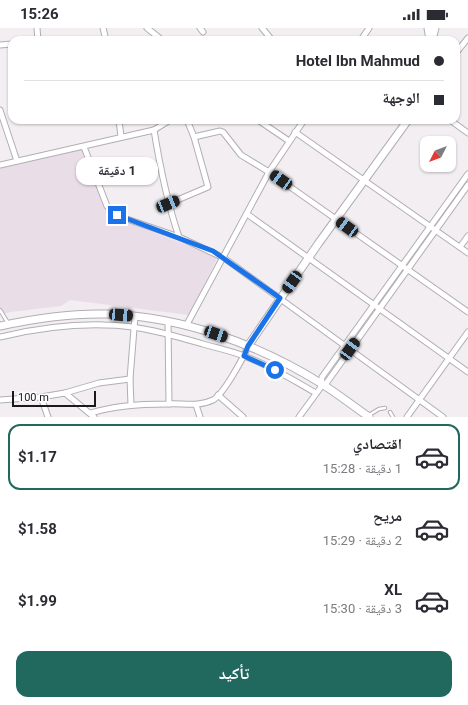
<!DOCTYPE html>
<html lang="ar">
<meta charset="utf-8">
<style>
:root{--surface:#fff;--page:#f7f7f7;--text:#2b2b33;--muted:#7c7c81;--line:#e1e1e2;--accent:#21695e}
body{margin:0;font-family:Roboto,"Noto Naskh Arabic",sans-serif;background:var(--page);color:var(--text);direction:rtl;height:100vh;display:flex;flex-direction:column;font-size:15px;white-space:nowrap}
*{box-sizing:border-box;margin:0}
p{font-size:13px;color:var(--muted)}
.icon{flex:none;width:22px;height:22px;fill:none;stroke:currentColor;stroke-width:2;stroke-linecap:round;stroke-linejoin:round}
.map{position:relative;height:389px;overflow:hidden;direction:ltr}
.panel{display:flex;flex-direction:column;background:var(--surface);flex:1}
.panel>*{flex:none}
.top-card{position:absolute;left:8px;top:8px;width:452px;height:88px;border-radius:12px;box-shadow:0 1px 3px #0004;direction:rtl;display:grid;align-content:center;height:88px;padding:0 16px;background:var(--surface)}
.needle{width:26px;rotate:228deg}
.tools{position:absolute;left:420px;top:108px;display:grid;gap:8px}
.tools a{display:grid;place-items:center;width:36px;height:36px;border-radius:8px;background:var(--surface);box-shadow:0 1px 3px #0004;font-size:20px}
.scale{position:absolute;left:12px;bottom:10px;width:84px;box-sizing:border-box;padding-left:4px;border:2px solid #1b191b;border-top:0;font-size:11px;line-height:14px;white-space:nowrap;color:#1b191b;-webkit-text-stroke:3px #fefdfe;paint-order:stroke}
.end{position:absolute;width:18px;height:18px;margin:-9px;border:5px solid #1a73e8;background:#fff;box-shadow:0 0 0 2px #fff}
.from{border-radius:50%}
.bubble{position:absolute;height:28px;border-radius:12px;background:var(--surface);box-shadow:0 1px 3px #0004;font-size:13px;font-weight:700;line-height:28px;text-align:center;direction:rtl}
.car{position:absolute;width:12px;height:24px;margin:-12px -6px;border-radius:5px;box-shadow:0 0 3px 1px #0007;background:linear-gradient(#222 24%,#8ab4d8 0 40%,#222 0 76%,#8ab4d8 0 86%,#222 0)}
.top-card b{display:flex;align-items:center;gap:14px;height:38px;font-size:15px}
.top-card b+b{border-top:1px solid var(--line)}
.top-card i{width:10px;height:10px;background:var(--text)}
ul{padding:7px 0 0;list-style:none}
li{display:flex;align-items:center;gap:12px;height:66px;margin:0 8px 6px;padding:0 8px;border:2px solid transparent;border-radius:12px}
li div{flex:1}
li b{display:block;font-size:15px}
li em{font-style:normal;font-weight:700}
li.selected{border-color:var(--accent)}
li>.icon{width:36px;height:36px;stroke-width:1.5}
.action{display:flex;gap:8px;margin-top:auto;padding:8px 16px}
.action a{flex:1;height:46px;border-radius:12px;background:var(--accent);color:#fff;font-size:16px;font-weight:700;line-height:46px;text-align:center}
.status{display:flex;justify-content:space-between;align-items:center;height:28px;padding:0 20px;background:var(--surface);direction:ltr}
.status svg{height:11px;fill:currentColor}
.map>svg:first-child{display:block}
</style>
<div class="status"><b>15:26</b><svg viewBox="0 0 49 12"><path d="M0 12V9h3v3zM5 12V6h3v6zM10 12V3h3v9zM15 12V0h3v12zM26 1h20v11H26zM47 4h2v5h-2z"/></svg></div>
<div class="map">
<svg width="468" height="389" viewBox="0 0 468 389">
<rect width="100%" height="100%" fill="#f3eef2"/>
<path fill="#e9dee7" d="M82,115L109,187L218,229L189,287L70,272L61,278L11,284L0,287V134Z"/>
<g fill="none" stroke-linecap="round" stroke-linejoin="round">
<defs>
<g id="lane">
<path d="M0,282L8,295"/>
<path d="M390,384L393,389"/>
<path d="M369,387L379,381L385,380"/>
</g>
<g id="street">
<path d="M37,0L38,12"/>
<path d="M103,0L106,12"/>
<path d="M147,0L162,12"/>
<path d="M200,0L203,4"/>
<path d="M262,0L272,12"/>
<path d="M361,12L369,0"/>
<path d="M0,17L12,16"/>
<path d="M456,25L468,10"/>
<path d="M0,82L17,133"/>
<path d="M119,92L121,109"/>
<path d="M258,92L289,113"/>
<path d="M450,92L468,105"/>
<path d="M154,102C160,139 167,174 179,209"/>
<path d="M295,104L468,225"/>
<path d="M194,109L220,103L223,104L241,127L269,144L468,284"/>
<path d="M84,119L107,178L112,184L124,190L179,209L224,230L443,389"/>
<path d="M0,137L154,102L170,92"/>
<path d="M168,176L208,159L194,109L187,92"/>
<path d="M247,186L468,344"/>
<path d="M460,219L468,208"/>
<path d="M168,294L169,376"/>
<path d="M186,298L269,144L304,92"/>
<path d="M0,309C34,301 70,296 105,297C138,297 172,307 203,316C217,320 231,323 244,328C269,337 293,352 316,365"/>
<path d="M321,358L322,349L468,146"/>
<path d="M65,365L99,355L130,351"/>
<path d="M218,367L243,389"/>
<path d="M41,369L48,389"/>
<path d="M0,372L41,369L65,365L94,389"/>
<path d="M131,377L130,351L135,288"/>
<path d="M196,377L200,389"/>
<path d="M91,385C116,377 142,376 167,376C183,375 199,379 213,372C223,367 244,329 248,318"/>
<path d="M299,389L321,359L325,357L468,157"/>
<path d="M407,389L468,304"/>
</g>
<g id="secondary">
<path d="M428,0L430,12"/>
<path d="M432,12L435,0"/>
<path d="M0,298C36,290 72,285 108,286C183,289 258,316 322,356C338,366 353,378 369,389"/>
<path d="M248,318L318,216L408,92"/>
</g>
</defs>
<use href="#lane" stroke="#b2aeb2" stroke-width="4.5"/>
<use href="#street" stroke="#b2aeb2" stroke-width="7"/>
<use href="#secondary" stroke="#b2aeb2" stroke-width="9"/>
<use href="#lane" stroke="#fff" stroke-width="2.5"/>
<use href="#street" stroke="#fff" stroke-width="5"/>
<use href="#secondary" stroke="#fff" stroke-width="7"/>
</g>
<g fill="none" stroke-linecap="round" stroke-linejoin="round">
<path stroke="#1a73e8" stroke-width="5" d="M117,187L213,223L280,270L248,318L244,328L275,342"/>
</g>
</svg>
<div class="tools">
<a><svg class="needle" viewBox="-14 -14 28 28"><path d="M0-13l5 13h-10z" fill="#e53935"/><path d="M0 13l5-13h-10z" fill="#7c7c81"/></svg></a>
</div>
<div class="scale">100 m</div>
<i class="end from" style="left:275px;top:342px"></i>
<i class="end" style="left:117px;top:187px"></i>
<div class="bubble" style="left:76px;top:129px;width:82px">1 دقيقة</div>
<i class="car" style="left:281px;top:152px;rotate:305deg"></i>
<i class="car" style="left:168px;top:176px;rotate:68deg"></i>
<i class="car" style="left:347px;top:199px;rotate:306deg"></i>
<i class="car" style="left:292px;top:254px;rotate:215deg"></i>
<i class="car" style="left:121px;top:287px;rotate:94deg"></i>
<i class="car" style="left:216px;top:306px;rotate:109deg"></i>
<i class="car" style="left:350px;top:321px;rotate:36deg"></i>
<div class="top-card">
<b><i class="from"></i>Hotel Ibn Mahmud</b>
<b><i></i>الوجهة</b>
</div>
</div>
<section class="panel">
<ul>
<li class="selected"><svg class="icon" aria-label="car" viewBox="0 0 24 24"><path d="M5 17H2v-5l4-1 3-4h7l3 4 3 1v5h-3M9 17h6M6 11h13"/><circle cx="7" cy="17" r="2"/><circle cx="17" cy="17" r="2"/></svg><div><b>اقتصادي</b><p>1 دقيقة · 15:28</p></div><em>$1.17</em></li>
<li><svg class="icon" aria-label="car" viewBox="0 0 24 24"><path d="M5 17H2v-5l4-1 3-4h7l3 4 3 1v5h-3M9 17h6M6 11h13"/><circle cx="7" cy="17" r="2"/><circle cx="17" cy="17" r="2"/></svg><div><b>مريح</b><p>2 دقيقة · 15:29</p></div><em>$1.58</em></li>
<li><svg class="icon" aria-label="car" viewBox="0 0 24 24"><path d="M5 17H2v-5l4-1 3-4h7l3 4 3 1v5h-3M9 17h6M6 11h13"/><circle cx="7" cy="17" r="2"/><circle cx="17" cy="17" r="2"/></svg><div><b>XL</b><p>3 دقيقة · 15:30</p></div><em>$1.99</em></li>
</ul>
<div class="action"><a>تأكيد</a></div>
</section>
